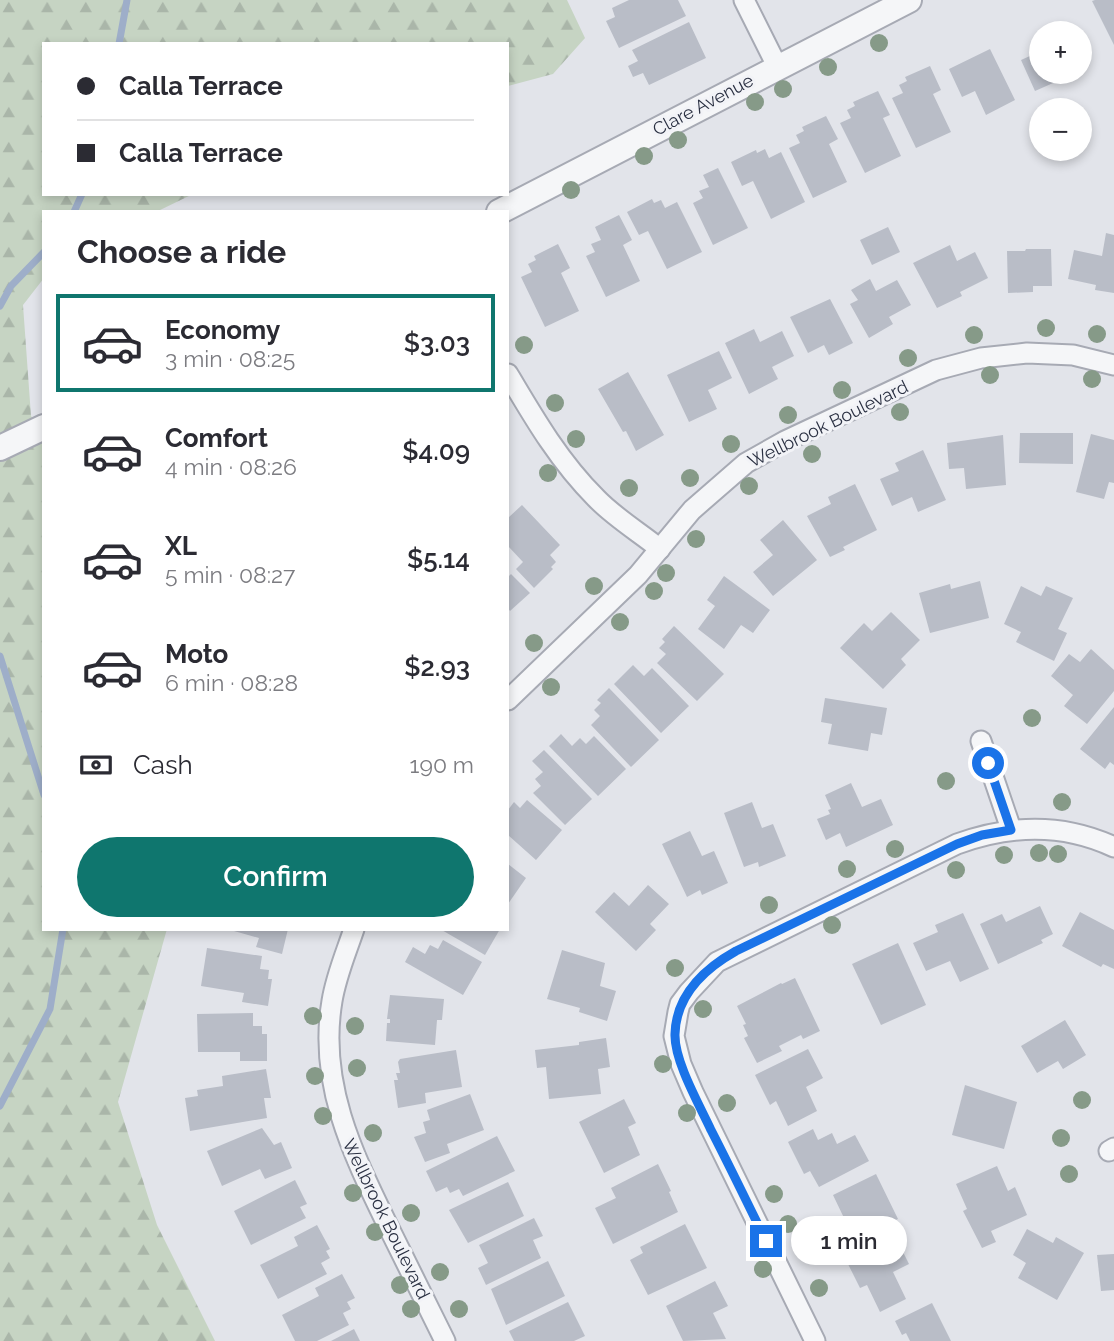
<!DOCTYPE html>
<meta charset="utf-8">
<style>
:root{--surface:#fff;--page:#f2f2f3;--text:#2b2b33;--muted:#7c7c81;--line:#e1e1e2;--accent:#0f766e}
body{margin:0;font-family:Raleway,sans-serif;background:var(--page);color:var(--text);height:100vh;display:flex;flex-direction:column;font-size:26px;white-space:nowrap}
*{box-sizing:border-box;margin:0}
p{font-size:23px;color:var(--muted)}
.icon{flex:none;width:38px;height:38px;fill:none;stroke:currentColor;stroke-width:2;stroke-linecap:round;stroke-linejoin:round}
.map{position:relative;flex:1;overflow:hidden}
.sheet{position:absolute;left:42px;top:210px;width:467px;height:721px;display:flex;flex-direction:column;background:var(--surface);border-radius:0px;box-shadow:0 4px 10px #0003}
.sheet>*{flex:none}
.hud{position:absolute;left:42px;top:42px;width:467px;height:154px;border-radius:0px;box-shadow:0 4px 10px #0003;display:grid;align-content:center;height:154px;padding:0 35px;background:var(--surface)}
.tools{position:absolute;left:1029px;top:21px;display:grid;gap:14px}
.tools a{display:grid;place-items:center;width:63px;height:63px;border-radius:50%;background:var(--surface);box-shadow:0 4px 10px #0003;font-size:35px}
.end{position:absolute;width:32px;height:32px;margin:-16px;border:9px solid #1a73e8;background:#fff;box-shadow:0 0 0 4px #fff}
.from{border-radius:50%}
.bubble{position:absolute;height:49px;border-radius:24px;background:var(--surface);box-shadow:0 4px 10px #0003;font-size:23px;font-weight:600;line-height:49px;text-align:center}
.hud b{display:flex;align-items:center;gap:24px;height:66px;font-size:26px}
.hud b+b{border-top:2px solid var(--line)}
.hud i{width:18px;height:18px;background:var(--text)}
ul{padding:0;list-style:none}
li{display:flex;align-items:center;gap:21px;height:98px;margin:0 14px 10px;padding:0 21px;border:4px solid transparent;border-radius:0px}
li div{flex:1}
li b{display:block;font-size:26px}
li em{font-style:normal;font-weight:600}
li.active{border-color:var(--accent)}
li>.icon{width:63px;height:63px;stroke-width:1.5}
h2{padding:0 35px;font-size:32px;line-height:84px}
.pay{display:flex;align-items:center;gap:18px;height:77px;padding:0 35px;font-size:26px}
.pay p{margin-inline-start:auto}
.button{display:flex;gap:14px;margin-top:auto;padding:14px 35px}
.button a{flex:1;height:80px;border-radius:42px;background:var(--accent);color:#fff;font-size:28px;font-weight:600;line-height:80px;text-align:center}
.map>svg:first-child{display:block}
</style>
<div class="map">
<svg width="1114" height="1341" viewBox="0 0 1114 1341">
<defs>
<pattern id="forest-firs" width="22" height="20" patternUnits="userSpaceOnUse" patternTransform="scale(1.75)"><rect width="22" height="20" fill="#c6d4c3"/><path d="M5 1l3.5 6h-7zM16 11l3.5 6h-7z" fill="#aab6a9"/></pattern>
</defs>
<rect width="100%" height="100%" fill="#e2e4ea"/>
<path fill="url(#forest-firs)" d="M0,0H567L585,38L553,74L508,86V44H44V194H193L156,212H44V278L23,305L31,416L44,436V929H167L118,1102L157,1225L215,1341H0Z"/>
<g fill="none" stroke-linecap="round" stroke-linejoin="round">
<g stroke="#9eaec9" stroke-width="7">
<path d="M119,44L127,0"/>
<path d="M74,212L82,194"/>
<path d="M0,306L11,286L44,252"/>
<path d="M0,656L44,795"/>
<path d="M0,1106L50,1009L63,929"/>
</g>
</g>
<g fill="#b9bdc7">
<path d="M629,0H678L686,16L619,48L606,21L615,17L612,8Z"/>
<path d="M1095,0H1114V45L1092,1Z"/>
<path d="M689,22L706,58L649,85L643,73L633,77L628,66L638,61L632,50Z"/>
<path d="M1080,42L1090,65L1080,69Z"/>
<path d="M990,49L1015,100L986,115L975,91L962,97L949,69Z"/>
<path d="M1041,51V72H1078L1035,91L1021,60Z"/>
<path d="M930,66L941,90L933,94L951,132L916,148L892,98L903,93L899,85L907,81L905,77Z"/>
<path d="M878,91L890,115L883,118L901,156L865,173L840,123L851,118L847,110L855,106L853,102Z"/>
<path d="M826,116L838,139L829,144L847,182L813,198L789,148L800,143L796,135L804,131L802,127Z"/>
<path d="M765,149L769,158L781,152L805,202L771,219L753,181L742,186L731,162L756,150L757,153Z"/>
<path d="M718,168L748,228L713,245L693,203L703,198L699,191L709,187L703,175Z"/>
<path d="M652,199L654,203L661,200L665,208L677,202L702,252L667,269L648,231L639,235L627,212Z"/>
<path d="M619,215L632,240L623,245L640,281L606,297L586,256L595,252L591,244L601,240L595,227Z"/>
<path d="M888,227L900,252L872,265L860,240Z"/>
<path d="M1106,233L1114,235V293L1095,290L1096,285L1068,279L1074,250L1102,256Z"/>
<path d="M558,244L570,268L561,273L579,311L545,327L521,277L532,272L528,264L536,260L534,256Z"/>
<path d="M950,245L957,261L975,252L988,278L960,292L962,296L937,308L913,263Z"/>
<path d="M1026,249H1051L1052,286H1033V292L1008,293L1007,251H1025Z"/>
<path d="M870,279L876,291L897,280L911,305L889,317L893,324L869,338L850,304L858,300L851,290Z"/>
<path d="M830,299L853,343L829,355L824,345L808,353L790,317Z"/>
<path d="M754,329L760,342L782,331L794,356L772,367L778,379L749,394L725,343Z"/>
<path d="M719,351L732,378L708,390L717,409L689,422L667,375Z"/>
<path d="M628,372L664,435L636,451L626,431L623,432L598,389Z"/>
<path d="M1020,433H1073V464L1019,463Z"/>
<path d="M1091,434L1114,440V483L1109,482L1104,499L1076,492Z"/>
<path d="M1003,435L1006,485L966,489L964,468L949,469L947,443Z"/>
<path d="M923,450L946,500L918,512L912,497L892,506L880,479L899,471L895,463Z"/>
<path d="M855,484L877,530L843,547L845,550L830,557L807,516L831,504L828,497Z"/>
<path d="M522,505L560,545L550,555L556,562L551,567L553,569L534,588L516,569L523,562L508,546V518Z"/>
<path d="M783,520L817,560L773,596L753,572L773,555L760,540Z"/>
<path d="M511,574L530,593L510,611L508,608V577Z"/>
<path d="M724,576L770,610L753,633L741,625L724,649L698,629L715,606L707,600Z"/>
<path d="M980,581L989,618L930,633L919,593L950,584L951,589Z"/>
<path d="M1021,586L1041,596L1046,586L1073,598L1058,629L1067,633L1054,661L1016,642L1021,632L1004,624Z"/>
<path d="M891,612L920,640L901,659L906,665L883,689L840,648L864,623L872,631Z"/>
<path d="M674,626L724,674L697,701L657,663L666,654L659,648L665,642L662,639Z"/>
<path d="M1091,649L1114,670V691L1087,724L1064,706L1073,695L1051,676L1069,654L1080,662Z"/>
<path d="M633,665L644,676L652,668L689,706L661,733L614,684Z"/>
<path d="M609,688L659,740L631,767L591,725L600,716L594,710L601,703L597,700Z"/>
<path d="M825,698L887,708L882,735L871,733L868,751L828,744L832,724L821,722Z"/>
<path d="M1114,707V765L1110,762L1105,769L1080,749Z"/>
<path d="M561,734L572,746L580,738L586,744L594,736L626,769L598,796L549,746Z"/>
<path d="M544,750L592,799L565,825L533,793L541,786L535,779L543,772L532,761Z"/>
<path d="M851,783L862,807L881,799L893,825L846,847L840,833L826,840L817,819L830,814L828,810L831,809L825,795Z"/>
<path d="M527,800L562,830L536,860L508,835V810L514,802L520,808Z"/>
<path d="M752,802L762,828L773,824L786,856L759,867L758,862L744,867L724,813Z"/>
<path d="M690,831L702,856L714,851L728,883L702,895L700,890L687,897L662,844Z"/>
<path d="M508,864L526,878L508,904Z"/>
<path d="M648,885L669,904L650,924L656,930L636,951L595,912L614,892L629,906Z"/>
<path d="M1040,906L1053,934L1041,940L1043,943L998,964L980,924L1002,914L1006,922Z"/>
<path d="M1080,912L1114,930V969L1103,964L1101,967L1062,946Z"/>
<path d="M963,913L989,969L960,982L950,961L926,971L913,943L938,932L935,925Z"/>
<path d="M227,929H288L282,954L256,947L259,938Z"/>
<path d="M440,929H500L485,955Z"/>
<path d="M443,940L482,962L463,995L405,962L413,947L425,954L430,945L438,949Z"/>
<path d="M898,943L926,1005L881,1025L852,964Z"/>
<path d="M207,948L262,956L260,969L269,970L268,979H272L268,1006L242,1002L244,993L201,986Z"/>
<path d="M562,950L605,963L600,986L616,991L607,1021L579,1012L580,1008L547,999Z"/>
<path d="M795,978L820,1031L803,1039L801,1035L779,1046L782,1051L757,1063L744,1038L748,1036L743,1025L746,1024L737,1006L781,983L782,984Z"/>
<path d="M390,995L444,999L442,1020H437L435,1045L386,1041L387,1023H390V1019H387Z"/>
<path d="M253,1013V1026H262V1034H267V1061H240V1052H198L197,1014Z"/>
<path d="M1065,1020L1086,1055L1063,1069L1058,1061L1037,1073L1021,1046Z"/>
<path d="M606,1038L610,1067L598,1069L601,1094L549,1099L546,1067L537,1068L535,1050L579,1045V1042Z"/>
<path d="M808,1049L823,1078L806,1087L817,1111L788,1126L776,1101L770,1105L755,1075Z"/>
<path d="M456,1050L462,1087L425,1093L426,1103L398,1108L394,1080H398L396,1073H400L398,1062L400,1059Z"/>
<path d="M266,1069L271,1098H264L267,1118L190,1131L185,1098L198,1096L197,1090L223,1086L222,1076Z"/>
<path d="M965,1085L1017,1102L1004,1149L952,1135Z"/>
<path d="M470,1094L484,1130L447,1144L450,1153L425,1162L414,1137L426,1133L423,1122L430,1120L427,1110Z"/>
<path d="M624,1099L636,1123L628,1127L640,1155L604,1173L579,1122Z"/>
<path d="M262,1128L274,1145L281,1142L292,1168L265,1179L260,1169L222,1186L207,1151Z"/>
<path d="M813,1129L818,1140L832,1133L837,1144L855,1135L869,1161L819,1187L810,1171L804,1174L788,1142Z"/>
<path d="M497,1136L515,1171L463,1196L459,1189L450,1193L447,1187L436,1192L426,1171Z"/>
<path d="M658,1164L671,1191L669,1192L678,1212L613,1244L595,1208L616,1198L611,1188Z"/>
<path d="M997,1166L1008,1191L1015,1187L1027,1215L991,1231L996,1242L982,1248L963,1211L967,1209L956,1184Z"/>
<path d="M876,1174L898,1219L868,1233L870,1238L842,1251L829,1225L844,1218L833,1195Z"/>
<path d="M295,1180L307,1204L300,1207L306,1218L251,1245L234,1211Z"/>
<path d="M508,1182L524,1216L468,1243L449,1210Z"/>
<path d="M534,1218L543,1236L533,1240L541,1258L486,1285L478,1268L488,1263L479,1245Z"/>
<path d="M685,1224L707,1268L648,1295L630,1260L643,1253L640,1247Z"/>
<path d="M317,1225L330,1249L326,1251L330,1258L321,1263L327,1274L278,1299L260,1265L298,1246L294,1237Z"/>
<path d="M1027,1229L1053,1243L1056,1237L1084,1253L1057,1300L1018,1278L1026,1263L1013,1255Z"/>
<path d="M896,1238L909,1264L893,1272L906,1299L880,1312L867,1285L860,1288L847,1262Z"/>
<path d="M1114,1254V1290L1101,1291L1097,1255Z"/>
<path d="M548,1261L565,1296L506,1325L491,1289Z"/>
<path d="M342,1274L355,1298L347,1302L351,1309L343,1313L349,1325L317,1341H295L282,1315L319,1296L315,1288Z"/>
<path d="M715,1281L728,1306L713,1313L726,1339L683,1341L666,1306Z"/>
<path d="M568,1302L585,1336L574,1341H514L509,1331Z"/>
<path d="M932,1303L951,1341H910L906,1333L902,1335L895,1321Z"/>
<path d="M354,1329L360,1341H331Z"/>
</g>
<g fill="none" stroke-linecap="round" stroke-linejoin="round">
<defs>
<g id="minor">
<path d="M744,0L777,66"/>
<path d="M508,374C534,418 559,461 596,498C614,517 639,532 660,549"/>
<path d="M508,700L638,575L692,510L746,463L785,441L936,370L981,358L1027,353L1073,355L1114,365"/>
<path d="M981,741L1011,829"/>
<path d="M354,929C346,953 336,976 332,1001C318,1084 353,1154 388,1226C407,1264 426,1303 445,1341"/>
<path d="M1109,1151L1114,1148"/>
<path d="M815,1341L693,1092L681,1064L674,1036L678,1012L680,1004L689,992L717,962L957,844C1009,825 1063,823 1114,847"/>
</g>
<g id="tertiary">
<path d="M499,212L909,0"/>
<path d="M0,448L44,427"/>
</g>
</defs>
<use href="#minor" stroke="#a7aab4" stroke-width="23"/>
<use href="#tertiary" stroke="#a7aab4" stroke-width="28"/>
<use href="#minor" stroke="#f5f6f8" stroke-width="19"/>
<use href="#tertiary" stroke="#f5f6f8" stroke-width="24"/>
</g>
<g fill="#869a88">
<circle cx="879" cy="43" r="9"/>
<circle cx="828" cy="67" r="9"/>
<circle cx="783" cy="89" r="9"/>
<circle cx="755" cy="102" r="9"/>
<circle cx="678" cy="140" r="9"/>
<circle cx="644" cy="156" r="9"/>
<circle cx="571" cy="190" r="9"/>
<circle cx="1046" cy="328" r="9"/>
<circle cx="1097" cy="334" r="9"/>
<circle cx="974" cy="335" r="9"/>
<circle cx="524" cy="345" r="9"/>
<circle cx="908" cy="358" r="9"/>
<circle cx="990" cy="375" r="9"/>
<circle cx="1092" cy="379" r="9"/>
<circle cx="842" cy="390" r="9"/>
<circle cx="555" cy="403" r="9"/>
<circle cx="900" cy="412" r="9"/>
<circle cx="788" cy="415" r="9"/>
<circle cx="576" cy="439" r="9"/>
<circle cx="731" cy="444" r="9"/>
<circle cx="812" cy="454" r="9"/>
<circle cx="548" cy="473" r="9"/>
<circle cx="690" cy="478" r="9"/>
<circle cx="749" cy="486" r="9"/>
<circle cx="629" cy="488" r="9"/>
<circle cx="696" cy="539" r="9"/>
<circle cx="666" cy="573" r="9"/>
<circle cx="594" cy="586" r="9"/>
<circle cx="654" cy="591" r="9"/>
<circle cx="620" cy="622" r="9"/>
<circle cx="534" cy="643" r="9"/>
<circle cx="551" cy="687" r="9"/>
<circle cx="1032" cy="718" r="9"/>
<circle cx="946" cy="781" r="9"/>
<circle cx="1062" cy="802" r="9"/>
<circle cx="895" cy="849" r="9"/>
<circle cx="1039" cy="853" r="9"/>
<circle cx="1058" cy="854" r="9"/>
<circle cx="1004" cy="855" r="9"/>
<circle cx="847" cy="869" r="9"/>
<circle cx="956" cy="870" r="9"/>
<circle cx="769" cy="905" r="9"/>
<circle cx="832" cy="925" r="9"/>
<circle cx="675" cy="968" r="9"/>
<circle cx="703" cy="1009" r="9"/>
<circle cx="313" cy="1016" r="9"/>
<circle cx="355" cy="1026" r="9"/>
<circle cx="663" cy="1064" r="9"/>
<circle cx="357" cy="1068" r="9"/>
<circle cx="315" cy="1076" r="9"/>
<circle cx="1082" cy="1100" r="9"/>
<circle cx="727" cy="1103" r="9"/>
<circle cx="687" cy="1113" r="9"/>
<circle cx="323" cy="1116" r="9"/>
<circle cx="373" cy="1133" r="9"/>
<circle cx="1061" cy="1138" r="9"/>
<circle cx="1069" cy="1174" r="9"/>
<circle cx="353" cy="1193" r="9"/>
<circle cx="774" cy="1194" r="9"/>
<circle cx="411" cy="1213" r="9"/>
<circle cx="788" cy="1224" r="9"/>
<circle cx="375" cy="1232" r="9"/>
<circle cx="763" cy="1269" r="9"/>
<circle cx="440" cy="1272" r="9"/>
<circle cx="400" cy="1285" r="9"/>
<circle cx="819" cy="1288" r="9"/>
<circle cx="411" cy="1309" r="9"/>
<circle cx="459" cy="1309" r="9"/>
</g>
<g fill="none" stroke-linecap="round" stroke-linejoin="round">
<path stroke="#1a73e8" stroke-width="9" d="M766,1241C748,1204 730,1167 711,1130C700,1106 674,1061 675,1034C676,996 704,969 736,951L957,844L982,835L1011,830L988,763"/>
</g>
<g text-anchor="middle" stroke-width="6" stroke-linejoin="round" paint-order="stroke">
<g font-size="18" fill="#2a3042" stroke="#f2f3f7">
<text transform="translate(703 105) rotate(-28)" y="6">Clare Avenue</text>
<text transform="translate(828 424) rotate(-26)" y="6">Wellbrook Boulevard</text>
<text transform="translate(386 1219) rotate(64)" y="6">Wellbrook Boulevard</text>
</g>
</g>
</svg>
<div class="tools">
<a>+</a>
<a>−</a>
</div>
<i class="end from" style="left:988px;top:763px"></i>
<i class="end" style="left:766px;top:1241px"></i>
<div class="bubble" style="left:791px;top:1216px;width:116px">1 min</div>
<div class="hud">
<b><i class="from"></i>Calla Terrace</b>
<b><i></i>Calla Terrace</b>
</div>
<section class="sheet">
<h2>Choose a ride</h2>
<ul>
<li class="active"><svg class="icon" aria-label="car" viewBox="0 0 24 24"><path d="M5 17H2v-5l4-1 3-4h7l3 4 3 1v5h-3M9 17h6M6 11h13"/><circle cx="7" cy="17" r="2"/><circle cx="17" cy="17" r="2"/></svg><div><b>Economy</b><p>3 min · 08:25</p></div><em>$3.03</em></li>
<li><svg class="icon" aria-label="car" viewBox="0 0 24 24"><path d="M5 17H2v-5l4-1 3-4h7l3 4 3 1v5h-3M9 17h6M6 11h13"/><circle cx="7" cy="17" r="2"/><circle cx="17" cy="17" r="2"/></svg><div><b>Comfort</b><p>4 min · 08:26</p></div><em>$4.09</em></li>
<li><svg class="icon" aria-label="car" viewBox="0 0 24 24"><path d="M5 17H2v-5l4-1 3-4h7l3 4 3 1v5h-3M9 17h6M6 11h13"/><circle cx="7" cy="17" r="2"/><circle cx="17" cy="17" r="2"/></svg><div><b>XL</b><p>5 min · 08:27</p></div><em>$5.14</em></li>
<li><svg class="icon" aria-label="car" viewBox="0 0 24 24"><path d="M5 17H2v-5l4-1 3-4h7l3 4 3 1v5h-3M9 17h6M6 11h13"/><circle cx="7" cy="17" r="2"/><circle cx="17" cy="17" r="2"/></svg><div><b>Moto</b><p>6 min · 08:28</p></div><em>$2.93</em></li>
</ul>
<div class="pay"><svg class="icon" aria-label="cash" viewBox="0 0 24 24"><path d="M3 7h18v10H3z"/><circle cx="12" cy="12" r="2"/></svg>Cash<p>190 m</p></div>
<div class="button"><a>Confirm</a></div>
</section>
</div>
